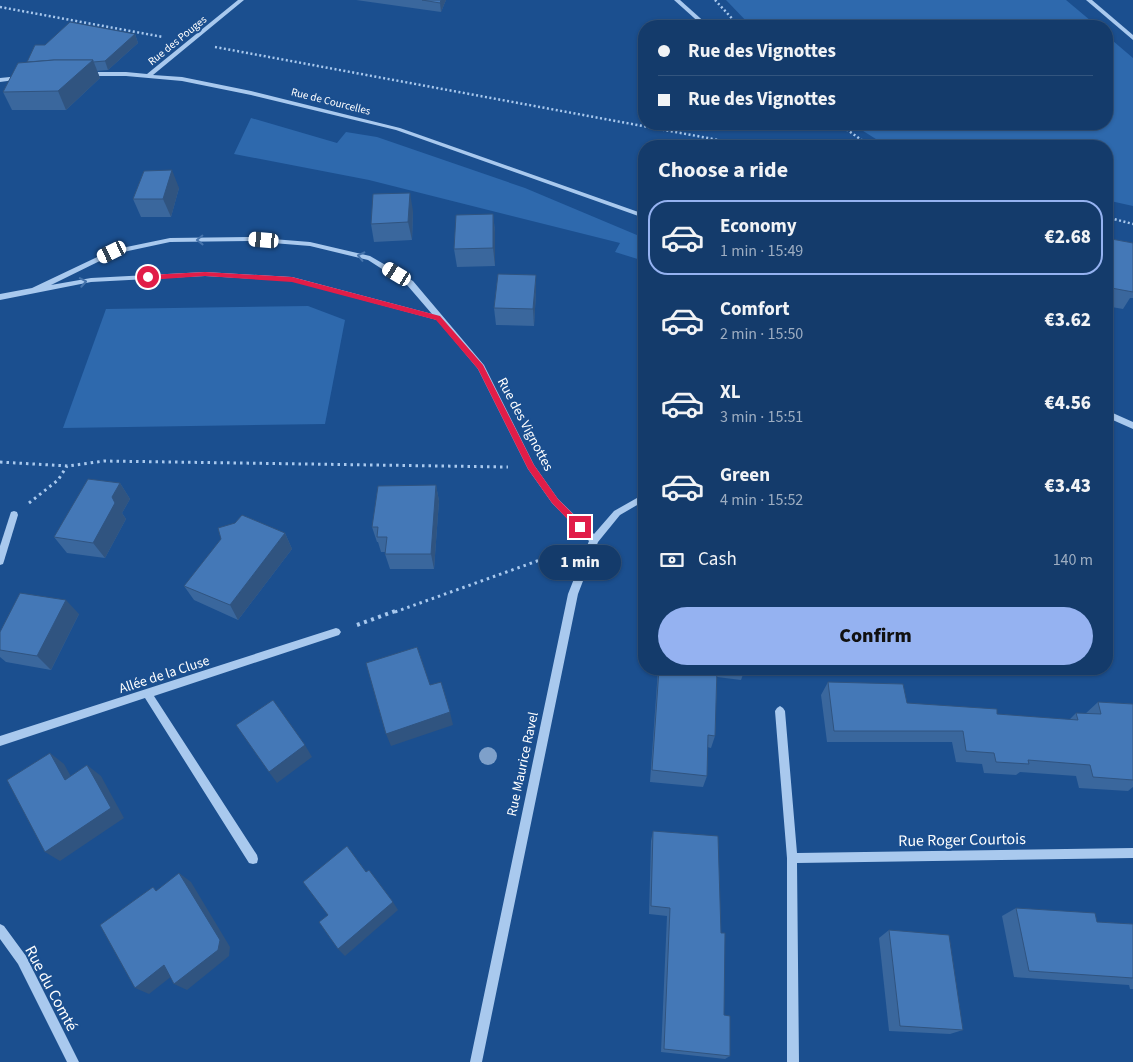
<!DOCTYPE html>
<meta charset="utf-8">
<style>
:root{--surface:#143b6b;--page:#214673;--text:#f1f3f6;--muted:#9dadc1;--line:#33557e;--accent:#95b2f1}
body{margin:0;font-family:"Source Sans 3",sans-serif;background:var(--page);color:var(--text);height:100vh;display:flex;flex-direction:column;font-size:19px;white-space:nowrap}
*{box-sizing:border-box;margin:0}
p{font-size:16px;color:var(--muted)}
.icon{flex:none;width:28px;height:28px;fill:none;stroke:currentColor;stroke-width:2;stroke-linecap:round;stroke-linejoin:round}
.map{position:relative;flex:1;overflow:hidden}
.details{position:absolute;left:638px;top:140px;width:475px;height:535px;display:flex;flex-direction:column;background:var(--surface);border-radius:20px;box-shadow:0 1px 4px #0004,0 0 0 1px var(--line)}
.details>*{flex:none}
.hud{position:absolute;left:638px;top:20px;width:475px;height:110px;border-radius:20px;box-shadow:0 1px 4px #0004,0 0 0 1px var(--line);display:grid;align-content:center;height:110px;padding:0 20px;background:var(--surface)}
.end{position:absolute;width:22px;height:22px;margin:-11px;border:6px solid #e11d48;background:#fff;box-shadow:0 0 0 2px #fff}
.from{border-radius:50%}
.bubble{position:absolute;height:35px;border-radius:18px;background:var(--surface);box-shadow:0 1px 4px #0004,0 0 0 1px var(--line);font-size:16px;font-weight:800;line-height:35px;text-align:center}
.car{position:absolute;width:15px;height:30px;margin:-15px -8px;border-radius:6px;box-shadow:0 0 4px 1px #0007;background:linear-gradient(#fff 24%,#345 0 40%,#fff 0 76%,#345 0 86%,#fff 0)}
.hud b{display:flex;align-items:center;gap:18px;height:48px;font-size:19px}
.hud b+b{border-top:1px solid var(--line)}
.hud i{width:12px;height:12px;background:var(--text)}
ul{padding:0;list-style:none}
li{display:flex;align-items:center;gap:15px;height:75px;margin:0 10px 8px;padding:0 10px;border:2px solid transparent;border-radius:20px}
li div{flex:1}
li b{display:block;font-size:19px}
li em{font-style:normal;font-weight:800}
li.current{border-color:var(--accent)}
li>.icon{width:45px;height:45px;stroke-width:1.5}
h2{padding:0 20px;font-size:22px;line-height:60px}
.pay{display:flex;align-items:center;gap:12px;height:55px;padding:0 20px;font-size:19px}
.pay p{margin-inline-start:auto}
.button{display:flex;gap:10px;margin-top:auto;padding:10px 20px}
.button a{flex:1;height:58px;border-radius:30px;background:var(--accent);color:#111;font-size:20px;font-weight:800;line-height:58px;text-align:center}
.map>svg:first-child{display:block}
</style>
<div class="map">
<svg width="1133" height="1062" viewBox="0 0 1133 1062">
<rect width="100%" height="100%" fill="#1b4f8f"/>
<g fill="#2e69ad">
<path d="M726,0H1066L1097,26H751Z"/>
<path d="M1106,35L1133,58V206L1106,200V146H887L852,124H1106Z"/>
<path d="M251,118L337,143L346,132L377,137L525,188L644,238V261L615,252L620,243L369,180L234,154Z"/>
<path d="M308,306L345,320L325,424L63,428L106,309Z"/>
</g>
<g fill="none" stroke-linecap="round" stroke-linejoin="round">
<g stroke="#a9c9ee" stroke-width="2.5" stroke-dasharray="2 2.5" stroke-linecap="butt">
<path d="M715,0L739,26"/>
<path d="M0,7L163,37"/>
<path d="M215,47L751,146"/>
<path d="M839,124L870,146"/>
<path d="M1106,217L1133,224"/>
</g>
<g stroke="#a9c9ee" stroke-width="3" stroke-dasharray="2.5 4" stroke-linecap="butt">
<path d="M0,462L68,466L104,461L508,467"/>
<path d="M29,503L58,480L67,466"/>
<path d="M395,612L565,551"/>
</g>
<path stroke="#a9c9ee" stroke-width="4" stroke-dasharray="3 4.5" stroke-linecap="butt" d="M357,625L398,610"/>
<g fill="#a9c9ee" fill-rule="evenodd">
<path d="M238,0H244L153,75L182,77L251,91L400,128L644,214V218L396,130L251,95L182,81L126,76H87L84,74L87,72H126L147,74Z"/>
<path d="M674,0H680L709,26H703Z"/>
<path d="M1086,0H1092L1133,35V40Z"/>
<path d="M20,76L22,77V79L0,82V78Z"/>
<path d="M249,237L310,242L370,256L413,281L484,365L534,465L558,499L594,534L614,511L644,494V501L620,515L598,542L578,594L482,1062H470L568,594L589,541L552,503L528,469L478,369L437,320L292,281L205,276L91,282L0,300V294L32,288L112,250L170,238ZM249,241L310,246L368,260L407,285L432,314L292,277L205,272L91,278L51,285L114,254L170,242Z"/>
<path d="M1106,410L1133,422V429L1106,417Z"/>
<path d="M14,511L17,512L18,515L4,561L3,564L0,565V546L10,515L11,512Z"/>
<path d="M336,628L339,629L341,632L339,635L154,696L257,855L258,859L257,863L253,864L249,863L145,698L0,746V736Z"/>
<path d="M780,706L783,708L785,711L797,853L1133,848V858L797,863L799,1062H787V858L775,711L777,708Z"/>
<path d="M0,924L4,926L26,956L79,1062H67L18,964L0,939Z"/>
</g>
</g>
<circle fill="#7ea0ca" cx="488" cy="756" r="9"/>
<g fill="#3a679d">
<path d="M356,0H446L441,12Z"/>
<path d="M135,34L138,43L108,70L97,71L100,78L66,110H12L3,92L27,62L45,45Z"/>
<path d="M179,188L171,217H141L133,199Z"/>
<path d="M413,211L412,240L374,242L371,224Z"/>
<path d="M493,214L495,232V266L457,267L454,249Z"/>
<path d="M1106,238L1133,243V298H1130L1123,309L1106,306Z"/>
<path d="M536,275V292L534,326L496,325L494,308Z"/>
<path d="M120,483L130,499L122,513L126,519L105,558L67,553L54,537Z"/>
<path d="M436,485L439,501L434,569H390L385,554L386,552H381L378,542H377L372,527Z"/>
<path d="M285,533L292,549L238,620L194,600L184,586Z"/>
<path d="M79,614L51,670L6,662L0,657V632Z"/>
<path d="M658,669H745L741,680L717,677L715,736L711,748L707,747V776L703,787L650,782Z"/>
<path d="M828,682L907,703L997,714L1069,720L1076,713L1085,714L1098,702L1133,704V787L1128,791L1079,788L1076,776L1020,772L1016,775L984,773L982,764L956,762L952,742H827L821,695Z"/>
<path d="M653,831L730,1056L725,1059L661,1052L667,916L649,914L651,841Z"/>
<path d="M1016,908L1097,922L1133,924V989H1130L1129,985L1014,977L1002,916Z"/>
<path d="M889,930L963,1030L950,1034L889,1031L879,938Z"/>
</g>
<g fill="#305480">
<path d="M441,0H446L441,12L440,3Z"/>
<path d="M135,34L138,43L108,70L105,61Z"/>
<path d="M93,60L100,78L66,110L58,91Z"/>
<path d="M172,170L179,188L171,217L163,199Z"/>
<path d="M410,193L413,211L412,240L408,222Z"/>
<path d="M493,214L495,232V266L493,248Z"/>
<path d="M536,275V292L534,326L533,309Z"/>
<path d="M120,483L130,499L122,513L126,519L105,558L93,543L112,497Z"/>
<path d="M436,485L439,501L434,569L431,554Z"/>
<path d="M285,533L292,549L238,620L230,605Z"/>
<path d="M66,600L79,614L51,670L37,656Z"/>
<path d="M450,712L453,725L391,746L386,734Z"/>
<path d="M305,745L312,757L277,783L269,772Z"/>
<path d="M50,753L64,764L79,791L65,780Z"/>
<path d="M87,765L101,776L124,818L60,861L45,852Z"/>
<path d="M179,873L191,882L230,947L229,956L187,990L174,984Z"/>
<path d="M393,902L398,910L345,956L338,949Z"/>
<path d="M164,965L177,972L149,994L135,988Z"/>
</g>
<g fill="#4478b7" stroke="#305480">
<path d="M422,0H441L440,3Z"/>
<path d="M70,22L135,34L105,61L93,62V60H54L27,62L35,45H45Z"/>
<path d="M54,60H93L58,91L3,92L18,63Z"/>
<path d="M172,170L163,199H133L144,171Z"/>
<path d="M410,193L408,222L371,224L373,194Z"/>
<path d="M493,214V248L454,249L456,215Z"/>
<path d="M1106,238L1133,243V292L1106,287Z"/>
<path d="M498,274L536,275L533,309L494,308Z"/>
<path d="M88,479L120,483L112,497L115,503L93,543L54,537Z"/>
<path d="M436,485L431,554H385L387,537H377L378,527H372L378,486Z"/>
<path d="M242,515L285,533L230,605L184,586L221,539L218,528L235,523Z"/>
<path d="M20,593L66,600L37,656L0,650V632Z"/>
<path d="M417,647L430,685L441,682L450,712L386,734L366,663Z"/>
<path d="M659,669H717L715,736L708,735L707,776L652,770Z"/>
<path d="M828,682L903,684L907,703L997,709V714L1078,720L1076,713L1101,714L1098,702L1133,704V780L1093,777L1090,765L1028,760L1029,764L996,762L994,753L966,751L963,731H834Z"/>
<path d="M273,700L305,745L269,772L236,725Z"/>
<path d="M50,753L65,780L87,765L111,808L45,852L7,780Z"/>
<path d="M653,831L718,836L721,933H725L724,1015L730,1016V1056L664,1049L670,908L651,906Z"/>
<path d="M347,846L366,872L369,870L393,902L338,949L319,922L328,915L303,882Z"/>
<path d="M179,873L220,940L218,950L174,984L164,965L135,988L100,925L153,887L156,891Z"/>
<path d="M1016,908L1095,913L1097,922L1133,924V978L1029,971Z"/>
<path d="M889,930L949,935L963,1030L900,1026Z"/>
</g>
<defs><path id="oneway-chevron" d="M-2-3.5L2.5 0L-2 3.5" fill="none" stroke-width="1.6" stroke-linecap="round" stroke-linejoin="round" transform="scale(1.25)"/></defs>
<g stroke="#4674ac">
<use href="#oneway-chevron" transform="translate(200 240) rotate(179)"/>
<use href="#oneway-chevron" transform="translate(361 256) rotate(-167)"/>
<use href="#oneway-chevron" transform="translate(83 282) rotate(-10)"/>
</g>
<path fill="#e11d48" d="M205,272L292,277L440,316L483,365L534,465L558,499L583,524V529H577L552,503L528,469L478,369L436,320L292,282L205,276L148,280L145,277L148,275Z"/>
<g text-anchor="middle" stroke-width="4" stroke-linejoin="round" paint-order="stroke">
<g font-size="11" fill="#fff" stroke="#1b4f8f">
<text transform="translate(177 40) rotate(-39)" y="4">Rue des Pouges</text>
<text transform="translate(331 101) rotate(14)" y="4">Rue de Courcelles</text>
</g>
<g font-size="14" fill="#fff" stroke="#1b4f8f">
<text transform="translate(526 424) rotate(62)" y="5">Rue des Vignottes</text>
<text transform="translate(164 674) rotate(-18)" y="5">Allée de la Cluse</text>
<text transform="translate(522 764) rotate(-78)" y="5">Rue Maurice Ravel</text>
</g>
<g font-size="16" fill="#fff" stroke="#1b4f8f">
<text transform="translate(962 839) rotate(-1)" y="6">Rue Roger Courtois</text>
<text transform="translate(52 988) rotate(62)" y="6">Rue du Comté</text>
</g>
</g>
</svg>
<i class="end from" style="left:148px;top:277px"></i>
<i class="end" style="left:580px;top:527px"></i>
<div class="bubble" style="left:539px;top:545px;width:82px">1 min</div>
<i class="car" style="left:264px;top:240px;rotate:275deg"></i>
<i class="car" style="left:112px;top:252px;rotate:244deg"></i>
<i class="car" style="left:397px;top:274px;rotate:301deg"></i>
<div class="hud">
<b><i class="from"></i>Rue des Vignottes</b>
<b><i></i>Rue des Vignottes</b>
</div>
<section class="details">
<h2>Choose a ride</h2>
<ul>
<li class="current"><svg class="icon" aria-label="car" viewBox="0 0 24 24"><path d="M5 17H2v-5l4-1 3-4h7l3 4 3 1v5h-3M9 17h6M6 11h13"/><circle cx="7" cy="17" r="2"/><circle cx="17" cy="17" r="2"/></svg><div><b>Economy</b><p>1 min · 15:49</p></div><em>€2.68</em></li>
<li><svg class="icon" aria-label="car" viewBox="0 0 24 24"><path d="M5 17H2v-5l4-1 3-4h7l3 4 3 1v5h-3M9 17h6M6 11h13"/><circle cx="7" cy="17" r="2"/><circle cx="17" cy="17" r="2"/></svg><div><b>Comfort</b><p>2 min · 15:50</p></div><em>€3.62</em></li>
<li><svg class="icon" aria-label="car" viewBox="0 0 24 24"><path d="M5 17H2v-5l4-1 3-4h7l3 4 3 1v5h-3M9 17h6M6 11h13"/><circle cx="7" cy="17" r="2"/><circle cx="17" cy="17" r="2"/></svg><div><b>XL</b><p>3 min · 15:51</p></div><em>€4.56</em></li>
<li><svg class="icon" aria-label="car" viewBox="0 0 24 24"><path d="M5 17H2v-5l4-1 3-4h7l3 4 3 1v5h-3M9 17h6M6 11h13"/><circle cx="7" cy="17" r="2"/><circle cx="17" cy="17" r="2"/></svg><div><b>Green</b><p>4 min · 15:52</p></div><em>€3.43</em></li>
</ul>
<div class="pay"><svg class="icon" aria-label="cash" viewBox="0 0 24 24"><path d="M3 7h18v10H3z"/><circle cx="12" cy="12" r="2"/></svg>Cash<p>140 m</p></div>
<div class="button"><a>Confirm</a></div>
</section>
</div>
